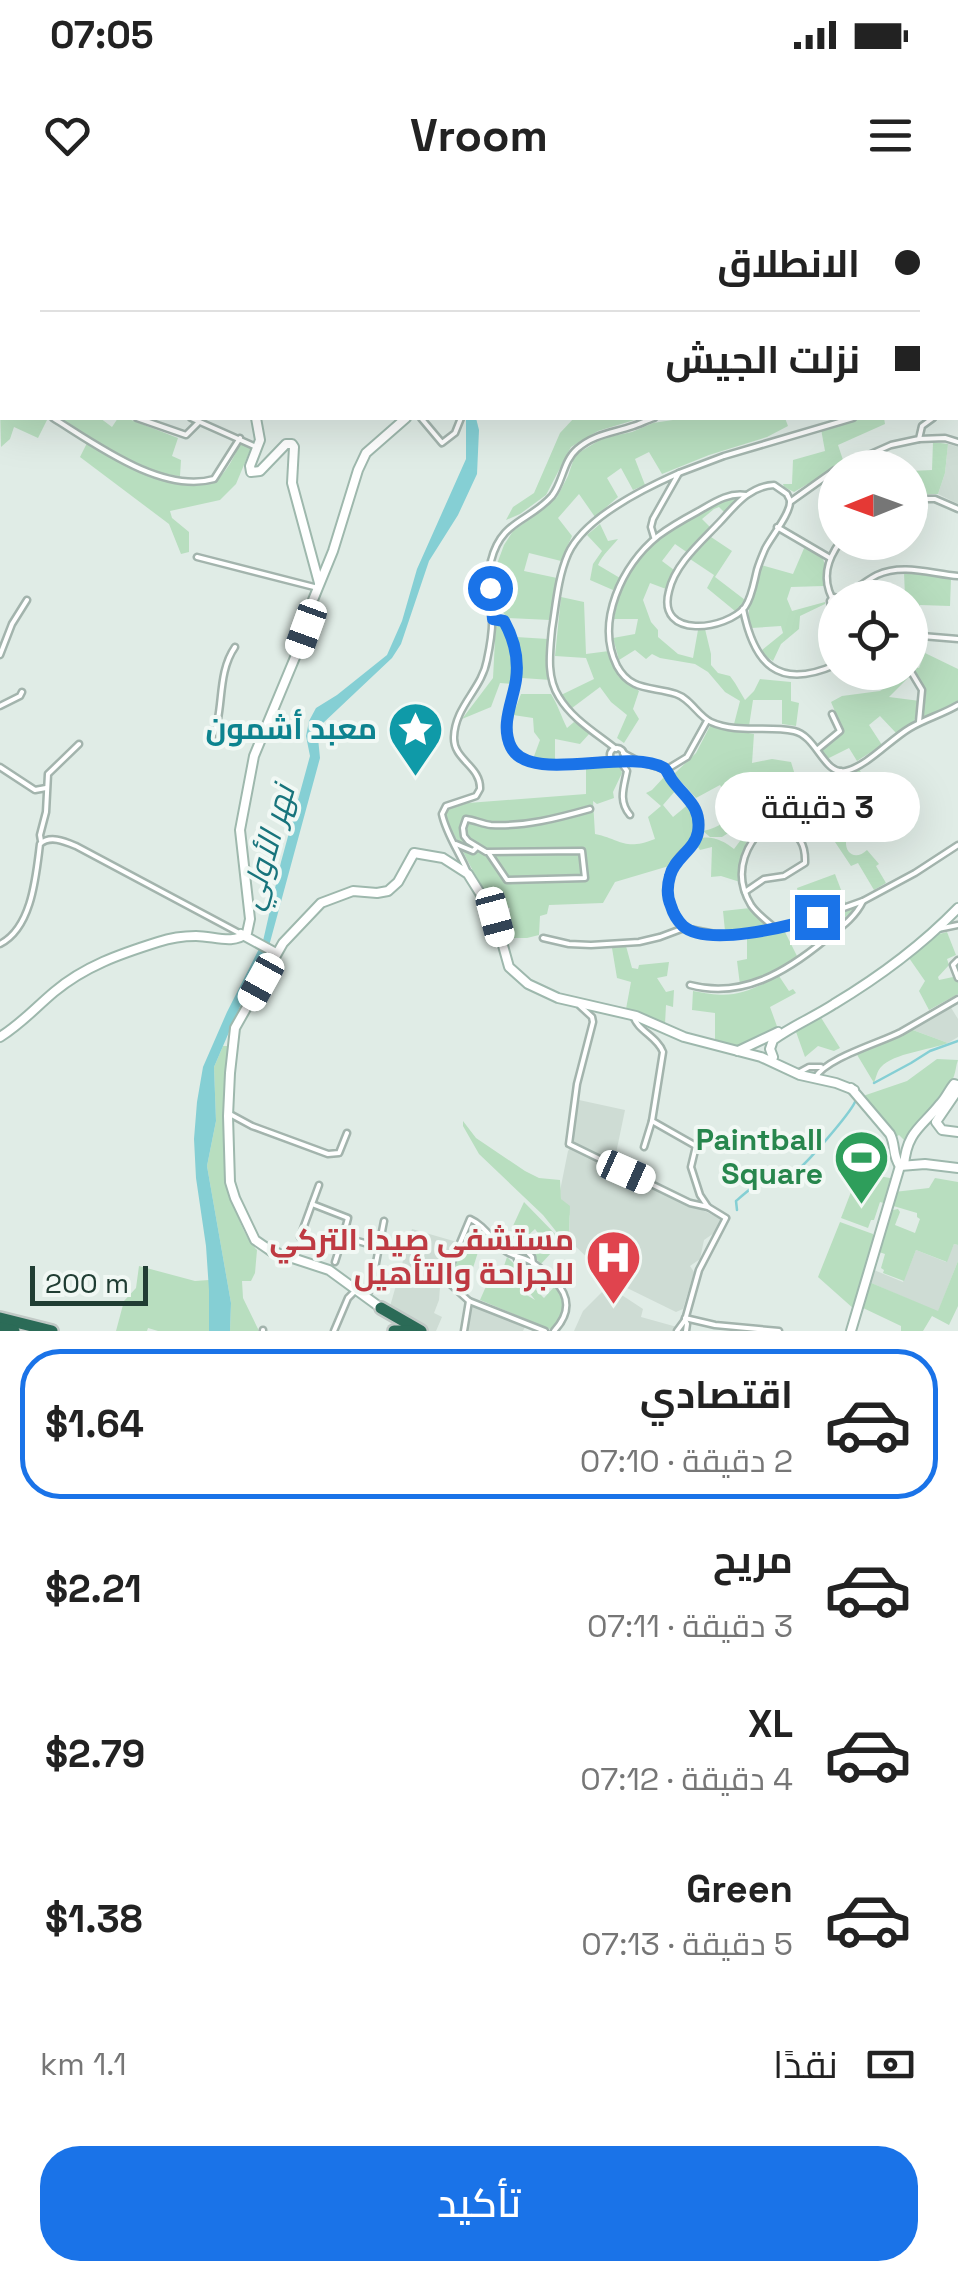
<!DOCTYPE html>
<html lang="ar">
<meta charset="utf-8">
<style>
:root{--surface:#fff;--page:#f6f6f6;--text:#222;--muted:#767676;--line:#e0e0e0;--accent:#1a73e8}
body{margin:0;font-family:"Space Grotesk",Cairo,sans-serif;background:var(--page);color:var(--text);direction:rtl;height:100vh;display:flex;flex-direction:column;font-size:38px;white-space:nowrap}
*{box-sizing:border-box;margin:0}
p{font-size:32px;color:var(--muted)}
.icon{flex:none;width:55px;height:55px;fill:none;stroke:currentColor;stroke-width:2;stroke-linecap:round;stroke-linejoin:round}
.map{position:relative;height:1131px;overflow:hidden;direction:ltr}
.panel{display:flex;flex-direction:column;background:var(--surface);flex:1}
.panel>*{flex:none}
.guide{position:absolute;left:0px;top:0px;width:960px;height:220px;box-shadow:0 10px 40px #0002;direction:rtl;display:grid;align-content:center;height:220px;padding:0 40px;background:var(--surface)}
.needle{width:65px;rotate:269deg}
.fabs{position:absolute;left:818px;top:250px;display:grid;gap:20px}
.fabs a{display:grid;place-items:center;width:110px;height:110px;border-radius:50%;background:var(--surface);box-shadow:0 10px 40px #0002;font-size:50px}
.scale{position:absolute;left:30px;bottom:25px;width:118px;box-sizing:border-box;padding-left:10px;border:5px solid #203d33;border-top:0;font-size:28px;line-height:35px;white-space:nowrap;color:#203d33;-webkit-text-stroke:8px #f1f8f4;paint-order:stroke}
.end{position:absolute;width:45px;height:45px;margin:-22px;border:12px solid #1a73e8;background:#fff;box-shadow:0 0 0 5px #fff}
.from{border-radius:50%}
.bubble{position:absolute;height:70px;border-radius:35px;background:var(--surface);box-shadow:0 10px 40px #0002;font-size:32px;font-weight:600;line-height:70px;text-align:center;direction:rtl}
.car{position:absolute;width:30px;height:60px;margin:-30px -15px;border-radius:12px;box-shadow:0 0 8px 2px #0007;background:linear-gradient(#fff 24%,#345 0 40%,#fff 0 76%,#345 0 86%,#fff 0)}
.guide b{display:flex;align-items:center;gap:35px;height:95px;font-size:38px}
.guide b+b{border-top:2px solid var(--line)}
.guide i{width:25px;height:25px;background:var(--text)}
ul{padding:18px 0 0;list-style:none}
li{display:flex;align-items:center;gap:30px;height:150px;margin:0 20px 15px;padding:0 20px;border:5px solid transparent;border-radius:40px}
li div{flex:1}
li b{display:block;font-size:38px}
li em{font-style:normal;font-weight:600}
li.current{border-color:var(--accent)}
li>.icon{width:90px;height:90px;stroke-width:1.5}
.pay{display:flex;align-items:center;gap:25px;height:110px;padding:0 40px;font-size:38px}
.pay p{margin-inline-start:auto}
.action{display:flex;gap:20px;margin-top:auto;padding:20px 40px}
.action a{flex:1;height:115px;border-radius:40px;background:var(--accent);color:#fff;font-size:40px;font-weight:600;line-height:115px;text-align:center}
.status{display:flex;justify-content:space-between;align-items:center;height:70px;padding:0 50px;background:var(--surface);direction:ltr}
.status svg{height:28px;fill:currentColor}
header{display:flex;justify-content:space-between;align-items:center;height:130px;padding:0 40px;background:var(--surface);font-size:45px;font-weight:600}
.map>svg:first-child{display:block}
</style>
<div class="status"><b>07:05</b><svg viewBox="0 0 49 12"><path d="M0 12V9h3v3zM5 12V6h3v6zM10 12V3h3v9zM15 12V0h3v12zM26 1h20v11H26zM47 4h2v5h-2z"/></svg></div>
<header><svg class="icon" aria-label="menu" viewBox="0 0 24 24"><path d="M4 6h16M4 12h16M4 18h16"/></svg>Vroom<svg class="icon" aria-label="heart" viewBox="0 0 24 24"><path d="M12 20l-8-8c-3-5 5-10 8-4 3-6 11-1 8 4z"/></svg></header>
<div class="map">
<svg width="958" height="1131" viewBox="0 0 958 1131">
<rect width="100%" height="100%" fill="#e0ece6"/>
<g fill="#cedcd4">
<path d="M948,244L958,247V304L938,294L945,273Z"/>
<path d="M950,806L958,819V837L948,843L910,829Z"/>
<path d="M579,900L625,910L614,963L571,944L575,907H578Z"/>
<path d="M571,947L721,1019L717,1031L704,1040L700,1059L690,1066L694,1072L683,1109L676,1112L623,1086L605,1074L575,1046L569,1035L570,1016L561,999L560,991L568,951Z"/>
<path d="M412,1029L457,1042L440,1087L439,1100L434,1113L442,1117L436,1131H428L389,1110Z"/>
<path d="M954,1044L958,1045V1061L938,1112L869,1082L874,1070L903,1082L916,1050L946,1062Z"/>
<path d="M608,1086L643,1109L641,1117L677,1127L676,1131H574L583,1111Z"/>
<path d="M472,1104L525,1127L523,1131H465Z"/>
</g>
<g fill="#b8debf">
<path d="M2,199V218H48L38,238L14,227L10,239L1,247L0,204Z"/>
<path d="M57,218H100L112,227L118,218H126L178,238L172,256L181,260L180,276C143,275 90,236 57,218Z"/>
<path d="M574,218H641L598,231L571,247L546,295L520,314L506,320L513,307L534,293L560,233Z"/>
<path d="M686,218H785L788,226L767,237L709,255L662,274L649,252L635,259L645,285L633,290L621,268L607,278L618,297L595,317L579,294L558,318L572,336L561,361L529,353L524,371L557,378L550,420L508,418L498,407L495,394L494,372L504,345L513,331L544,309L557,297L568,276L575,255L603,238L632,232L653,223Z"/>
<path d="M863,218H884L885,224L838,245L843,260L840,265L794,292L784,287L783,284H792L793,260L825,251L821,229Z"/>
<path d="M88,241C122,260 151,279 190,282C198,283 206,285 214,281C227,274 234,255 241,243L251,248L236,284L220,300L170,311L172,318L189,332V352L181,354L169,324L80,257Z"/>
<path d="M933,242L948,244L945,273L938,294L910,295V271L932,270Z"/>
<path d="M737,295L738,298L724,312L719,307L714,309L702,319L710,327L688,353L675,344L662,361L674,370L666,389L650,383L643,400L651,422L658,430V437L678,454L693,458L698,430L705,429L711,454V465L718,473L730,476L735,483L745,500L754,491L760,479L791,482V501L799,503L796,526L782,524V500H753L749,526L734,524L740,501L725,492L708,472L695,464L660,458L652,454L646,459L635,450L619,460L613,438L635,434L638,419H614C624,364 654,338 701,312C713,305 724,298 737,295Z"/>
<path d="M600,324L608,341L618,339C611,348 603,354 598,365L620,378L613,390L590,380L593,364L602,351L587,335Z"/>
<path d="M711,337L732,351L715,377L745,400L742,406L735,411L707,388L714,375L690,359Z"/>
<path d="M805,346C829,358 825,361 824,386L791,387L787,399L792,411L825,402V404L800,416L799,429L781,444L773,461L764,455L762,450L783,433L781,426L751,428C744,408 755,385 761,365L793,374Z"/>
<path d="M904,372L951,379L950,406L920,405L919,429L910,430V398L905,397Z"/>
<path d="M561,397L584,402L586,454L609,451L618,476L639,491L633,509L639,519L624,543L617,538L627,515L611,502L600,487L572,508L561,495L594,479L586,458L555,456Z"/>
<path d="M496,421L504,425L513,451V484L500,483L491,507L462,519L493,478Z"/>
<path d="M516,437L548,439L547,461L551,480L522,478V456Z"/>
<path d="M925,453L958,469V502L924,519L922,517C927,492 926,486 910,466L919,468Z"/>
<path d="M890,473H909L910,476L889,497L920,501L914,522L897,534L880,516L869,525L882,545L857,561L849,548L827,559L821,549L840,535L842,528L831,502L842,496L880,491L886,487Z"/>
<path d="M521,494H551C558,505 561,516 567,528L574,522L590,533L580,544L555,539V562L533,559L540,540L534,532L533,518L513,515Z"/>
<path d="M710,526L754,534L752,563L772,559L791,562L795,575L815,579L832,572L833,575L777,608L772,617L753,626L741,656L740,682L721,676L711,677L712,647L700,650L698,647L702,638C714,636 725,642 734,649L743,637L748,621L746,614L733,630L722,637H710L703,631C721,627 727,622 731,603L720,585L696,598L674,574L696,553Z"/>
<path d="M586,566L620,567L622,573L613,592L614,598L597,604L593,601L595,634C623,640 624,651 655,639L648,617L661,606L646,593L652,590L665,576L676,590L663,605L673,617L690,603L695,618L694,631L684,650L669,666L615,682L603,703L549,705L547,714L540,716L539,735L527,738H510V708L493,703L474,673L445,617L448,609L468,603L586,594Z"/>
<path d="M859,569L871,589L860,600L836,616L823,589Z"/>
<path d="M842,621L855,631L846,641C845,655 857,660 867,650L879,664L876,666L886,683L874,690L858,663L851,666L829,633Z"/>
<path d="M835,674L846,703L803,716L797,688Z"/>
<path d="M857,706L817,744L806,724Z"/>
<path d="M750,708L767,726L725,731L723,711Z"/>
<path d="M784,730L798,758L758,780L740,785L737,761L747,759V737Z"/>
<path d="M947,732L956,755L947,759L949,765L938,777L939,780L953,777L958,779V794L929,810L919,791L925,781L909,758L939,734Z"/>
<path d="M626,746L632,768L638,769L639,765L669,762L667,776L657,778L666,792L674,790L673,807L666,805L665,824L662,825L626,809L631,782L617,778L612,748Z"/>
<path d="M779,776L789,791L793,789L796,793L770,807L778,829L738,846L715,842V813L692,810L693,791C733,799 744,794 779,776Z"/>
<path d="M820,816L840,848L834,851L818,846L805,857L795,829Z"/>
<path d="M910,829L948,843C930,850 894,853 881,867C877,871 876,878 874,883L856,853Z"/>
<path d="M223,846H229C226,899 218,1010 257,1050L255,1073L251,1081H242L243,1098L259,1131H230L231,1103L207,966L216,921L214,867Z"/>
<path d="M937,859L958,860C956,865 956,870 954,876C946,901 919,917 907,943L899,935L896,937L863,896L907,881Z"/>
<path d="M463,921L476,938L525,971L539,978L560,980L561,999L570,1006L569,1034L575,1046L559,1035L543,1015L479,954L463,926Z"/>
<path d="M879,976L895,979L887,1004L880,1002L874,1020H871L868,1028L841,1018L851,992L854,989L869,987Z"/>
<path d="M935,978L958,982V1045L954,1044L947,1062L916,1050L904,1081L883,1073L884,1070L881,1068L885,1054L876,1051L888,1011L898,1009L900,1012L895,1025L915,1033L920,1019L917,1017V1013L890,1005L894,992L929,988Z"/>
<path d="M524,1002L562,1041L541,1064L530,1052L543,1040L535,1029L523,1040L507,1039Z"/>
<path d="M840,1022L873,1034L875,1040L854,1109L818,1077Z"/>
<path d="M464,1036L479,1049L465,1093L453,1084L448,1075Z"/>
<path d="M507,1057L530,1079L520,1091L535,1100L529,1092L533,1087L544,1098L555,1086C558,1090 563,1093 565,1097C570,1107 559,1124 552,1130L480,1100L494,1068L504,1066Z"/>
<path d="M958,1061V1106L949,1125L932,1116L923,1131H901V1126L861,1107L869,1082L938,1111Z"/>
<path d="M139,1066L195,1081L209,1080V1131H158L148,1128L147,1131H116L124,1101L136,1088Z"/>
</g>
<path fill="#85cfd4" d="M466,218H476L479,230L477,274L458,315L429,361L401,444L392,458L321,525L318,538L320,558L269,746L260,760L214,867L216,921L207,966L231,1103L230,1131H209V1090L206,1046L196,978L194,939L197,902L203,867L227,812L263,741L281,662L310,556L306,536L309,521L316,508L337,495L387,455L402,421L417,369L466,259Z"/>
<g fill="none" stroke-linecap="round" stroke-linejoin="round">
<g stroke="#85cfd4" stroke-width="2.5">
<path d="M569,0L571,2"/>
<path d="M874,883L911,863L930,851L958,841"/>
<path d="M737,1010L736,1001C743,995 760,980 768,977C776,975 785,977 792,974C804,968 850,913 855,902"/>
</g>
<defs>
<g id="street">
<path d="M136,0L143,2L174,0"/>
<path d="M181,0L185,2"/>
<path d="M221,0L229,2"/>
<path d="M447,0V2"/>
<path d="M774,0L776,2"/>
<path d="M65,2L70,0"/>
<path d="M120,2L125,0"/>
<path d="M307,2L309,0"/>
<path d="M456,2V0"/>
<path d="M709,2L711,0"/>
<path d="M1,13L2,14"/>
<path d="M0,86L2,87"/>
<path d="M0,143L2,144"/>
<path d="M958,204V203"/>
<path d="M53,218C95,244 162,294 214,279L240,238"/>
<path d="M137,218L186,235L199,222"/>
<path d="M191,218L254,246"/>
<path d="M421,218L442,243L455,233L461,218"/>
<path d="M919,239L945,238L958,242"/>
<path d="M839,268L891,245L919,239L922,226L933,218"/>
<path d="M679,273L724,256L853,218"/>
<path d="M774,285L787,294C788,297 790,299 790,301C791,313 771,337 765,349C762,356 759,363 757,370C754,382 752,397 745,407C727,430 656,440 669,391C675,364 701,342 719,323C734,307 749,286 774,285Z"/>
<path d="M746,295C728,292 713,303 697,312C684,319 670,327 658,336C622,365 595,422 617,466C631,492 652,486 676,494C691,499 698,516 711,522C738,534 766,525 794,531C817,536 824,576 846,571C867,566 891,539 910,528C925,519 943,514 958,505"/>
<path d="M910,299H935L958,309"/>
<path d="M790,302L835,270"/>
<path d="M777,327L830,358"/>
<path d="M197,357L318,388"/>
<path d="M832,398C822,378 827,360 840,342"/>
<path d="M843,398C854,391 865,381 877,375C903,363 932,374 958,376"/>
<path d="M743,409C754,464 778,490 835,465"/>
<path d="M835,409L831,407L830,401L833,397L839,398"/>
<path d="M493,419L505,421C513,438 517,455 517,474C515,508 486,557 541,564C564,567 590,562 612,560"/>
<path d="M910,435L958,439"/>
<path d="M0,455L12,424L27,400"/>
<path d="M910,470L922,490L919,522"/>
<path d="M0,506L20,496L22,492"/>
<path d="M210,541C226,515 215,476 235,447"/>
<circle cx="617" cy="555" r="7"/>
<path d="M616,549C596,533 572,519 559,497C546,477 550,451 552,429C556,404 558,377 568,354C584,318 645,288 679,273L653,319L651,327L654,337"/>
<path d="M818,549L840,531L832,514"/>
<path d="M623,553L640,562L665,569"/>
<path d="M620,561L627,571C624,587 618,601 630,615"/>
<path d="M0,567L35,590L46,588"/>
<path d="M669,568L687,557L707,521"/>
<path d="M668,571C678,594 695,595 698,624C699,641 690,645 680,656C659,680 668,705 684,728"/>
<path d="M41,641L40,635L46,612L48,574L79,544"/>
<path d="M456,644L473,651L477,647"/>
<path d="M488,652L507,680L585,678L582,651L486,652L468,641L464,636L463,628L466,619C475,620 482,624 491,625C524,627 558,618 590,609"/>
<path d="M468,673C460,653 446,634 442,614L446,606L476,596L480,589C481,566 453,560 454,537C455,506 482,489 487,460C490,446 493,429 492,415C491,397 486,379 491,361C501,320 529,322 552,296C563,282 563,261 577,249C594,234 613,233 633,226C640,224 647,220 654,218"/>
<path d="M745,692L764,679L784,676L805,663C806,633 790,635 775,618L841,571"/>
<path d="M775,728C767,721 757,714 751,705C731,672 746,639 775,619"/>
<path d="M938,729L958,725"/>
<path d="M543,738L569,744L591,745L639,742L660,737L684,728L715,734L736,735L763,731L807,721L863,701L915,673L958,645"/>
<path d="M0,744C32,728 36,676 40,644C50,635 64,641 76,646L241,734"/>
<path d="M958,760L953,765L958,778"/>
<path d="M690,785C742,799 786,772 825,740C840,728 855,718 863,701"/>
<path d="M580,806L592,817L593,822L577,884L569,944L690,1003L708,1007"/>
<path d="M633,815C637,831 657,836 663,852L652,921L696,946L691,967L700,995L708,1007L726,1018L699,1070L685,1120L687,1124L686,1131"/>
<path d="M798,873L809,867H821"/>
<path d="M815,878C826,858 880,843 901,832C920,821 939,810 958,799"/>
<path d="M228,913L252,926L328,954L339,953L347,933"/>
<path d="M644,947L652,921"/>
<path d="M319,985L312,1004L348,1018L343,1037L379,1047"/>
<path d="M300,1037L312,1004"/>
<path d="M510,1053L523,1047L532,1057L533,1064"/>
<path d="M517,1059L531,1073L537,1067"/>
<path d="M335,1062L343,1037"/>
<path d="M365,1096L371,1089L384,1021"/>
<path d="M685,1118L715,1125L779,1131"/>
<path d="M263,1131V1130"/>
<path d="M334,1131L348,1098L356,1090"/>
<path d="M464,1131L469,1101"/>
<path d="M545,1131L469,1101L448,1082L447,1074L470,1019C484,1025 492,1040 504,1050C513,1057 524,1057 533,1063C559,1081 581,1102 554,1131"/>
<path d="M677,1131L685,1120"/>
</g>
<g id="secondary">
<path d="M251,0V2"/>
<path d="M488,0L490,2"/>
<path d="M256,218L260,240L250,266L251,272L260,271L286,244H292L294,247L292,283L319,383"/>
<path d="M241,734L276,753"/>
<path d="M0,837C21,824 35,808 54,792C85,766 120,754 158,742C170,738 182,736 196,736C214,736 233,745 247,733L250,719L240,630L254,556L296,455L313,400L333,351L358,270L366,253L406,218"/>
<path d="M738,851L778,832"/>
<path d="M773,857L770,849L773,840C792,826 814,817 834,804C879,777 922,745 958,708"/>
<path d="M851,888L890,934C896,945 892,956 900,966"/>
<path d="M904,965C907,931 922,927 940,904C946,898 949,890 954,884L957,885V891L936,922L942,930L958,932"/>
<path d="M900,966L925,964L958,968"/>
<path d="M381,1108L329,1070L271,1051L255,1040L235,998L230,982L228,916L230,873L235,828L283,743L321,703L353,691L377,693L388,691L398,682L414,653L443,658L468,674L495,717L509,767L528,784L558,798L636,816L684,837L761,857L800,875L836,883L854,890"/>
<path d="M851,1131L900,966"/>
</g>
<g id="highway">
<path d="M381,1108L421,1131"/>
<path d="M0,1118L52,1131"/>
<path d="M0,1128L14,1131"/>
<path d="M394,1131H411"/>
</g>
</defs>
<use href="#street" stroke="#a3b4ad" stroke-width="9"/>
<use href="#secondary" stroke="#9eb8ad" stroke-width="12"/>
<use href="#highway" stroke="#c1c9c6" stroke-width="16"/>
<use href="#street" stroke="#fff" stroke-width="4"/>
<use href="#secondary" stroke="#fff" stroke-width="8"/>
<use href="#highway" stroke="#2b6b57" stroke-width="11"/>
</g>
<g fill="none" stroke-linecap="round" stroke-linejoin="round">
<path stroke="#1a73e8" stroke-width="12" d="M490,388L493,419L504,421C514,439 519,459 516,480C513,501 500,525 511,547C530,585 627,547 664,568C667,570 669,576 672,580C685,598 702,606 698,632C695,650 674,658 670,676C667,686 667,697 671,706C673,713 678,721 683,726C707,747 788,727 817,717"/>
</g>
<defs>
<symbol id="sight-pin" viewBox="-11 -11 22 30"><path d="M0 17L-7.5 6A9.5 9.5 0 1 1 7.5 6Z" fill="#0f9aa8" stroke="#f1f8f4"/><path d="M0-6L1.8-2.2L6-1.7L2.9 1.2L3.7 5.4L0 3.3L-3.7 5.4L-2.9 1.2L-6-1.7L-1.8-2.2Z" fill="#fff"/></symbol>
<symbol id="stadium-pin" viewBox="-11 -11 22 30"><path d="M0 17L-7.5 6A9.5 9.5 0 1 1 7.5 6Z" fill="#2e9e5b" stroke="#f1f8f4"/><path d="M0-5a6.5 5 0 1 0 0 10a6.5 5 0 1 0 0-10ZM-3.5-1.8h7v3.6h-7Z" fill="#fff"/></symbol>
<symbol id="hospital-pin" viewBox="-11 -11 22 30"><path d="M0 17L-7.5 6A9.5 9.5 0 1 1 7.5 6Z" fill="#e0444e" stroke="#f1f8f4"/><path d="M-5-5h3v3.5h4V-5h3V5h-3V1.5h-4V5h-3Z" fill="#fff"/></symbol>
</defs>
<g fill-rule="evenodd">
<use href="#sight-pin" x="384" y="498" width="63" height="86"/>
<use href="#stadium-pin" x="830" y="926" width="63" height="86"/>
<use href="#hospital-pin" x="582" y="1026" width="63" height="86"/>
</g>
<g text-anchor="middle" stroke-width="8" stroke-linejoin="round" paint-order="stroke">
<g font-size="30" font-weight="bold" fill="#0d838f" stroke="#f1f8f4" text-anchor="end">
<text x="377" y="539">معبد أشمون</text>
</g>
<g font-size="30" font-weight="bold" fill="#27864d" stroke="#f1f8f4" text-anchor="end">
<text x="823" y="950">Paintball<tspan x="823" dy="34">Square</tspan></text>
</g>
<g font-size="30" font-weight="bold" fill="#be3a42" stroke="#f1f8f4" text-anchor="end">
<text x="574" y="1050">مستشفى صيدا التركي<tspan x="574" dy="34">للجراحة والتأهيل</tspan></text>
</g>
<g font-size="32" font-style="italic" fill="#18747c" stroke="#f1f8f4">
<text transform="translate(267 647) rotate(-74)" y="11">نهر الأولي</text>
</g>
</g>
</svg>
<div class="fabs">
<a><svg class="needle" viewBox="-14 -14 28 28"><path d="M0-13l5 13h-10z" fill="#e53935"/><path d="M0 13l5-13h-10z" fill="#767676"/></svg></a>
<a><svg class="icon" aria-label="locate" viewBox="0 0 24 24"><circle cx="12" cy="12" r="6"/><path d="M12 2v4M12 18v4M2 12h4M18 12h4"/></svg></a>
</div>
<div class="scale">200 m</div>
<i class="end from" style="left:490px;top:388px"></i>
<i class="end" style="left:817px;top:717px"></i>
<div class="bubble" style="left:715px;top:572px;width:205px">3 دقيقة</div>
<i class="car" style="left:306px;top:429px;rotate:200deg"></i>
<i class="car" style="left:495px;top:717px;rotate:165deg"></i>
<i class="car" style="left:261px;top:782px;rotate:209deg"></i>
<i class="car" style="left:626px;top:972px;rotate:114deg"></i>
<div class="guide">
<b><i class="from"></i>الانطلاق</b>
<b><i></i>نزلت الجيش</b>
</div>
</div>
<section class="panel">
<ul>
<li class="current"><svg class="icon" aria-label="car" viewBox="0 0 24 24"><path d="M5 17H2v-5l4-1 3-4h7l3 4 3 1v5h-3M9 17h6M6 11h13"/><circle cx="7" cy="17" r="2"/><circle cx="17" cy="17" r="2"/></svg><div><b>اقتصادي</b><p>2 دقيقة · 07:10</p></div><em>$1.64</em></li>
<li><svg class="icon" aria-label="car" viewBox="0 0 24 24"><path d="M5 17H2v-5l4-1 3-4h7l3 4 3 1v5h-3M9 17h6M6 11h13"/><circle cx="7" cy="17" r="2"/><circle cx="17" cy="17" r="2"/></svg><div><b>مريح</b><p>3 دقيقة · 07:11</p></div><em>$2.21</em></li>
<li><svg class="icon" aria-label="car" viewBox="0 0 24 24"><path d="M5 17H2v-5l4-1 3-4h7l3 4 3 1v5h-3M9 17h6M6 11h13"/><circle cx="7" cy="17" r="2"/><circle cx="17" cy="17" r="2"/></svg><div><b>XL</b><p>4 دقيقة · 07:12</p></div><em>$2.79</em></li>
<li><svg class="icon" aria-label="car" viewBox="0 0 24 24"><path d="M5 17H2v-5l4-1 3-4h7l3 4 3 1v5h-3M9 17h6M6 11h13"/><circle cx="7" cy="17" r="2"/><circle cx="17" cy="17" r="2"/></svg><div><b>Green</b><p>5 دقيقة · 07:13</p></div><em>$1.38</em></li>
</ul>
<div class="pay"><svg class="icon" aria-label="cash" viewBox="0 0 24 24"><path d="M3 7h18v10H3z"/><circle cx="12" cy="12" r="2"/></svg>نقدًا<p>1.1 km</p></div>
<div class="action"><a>تأكيد</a></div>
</section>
